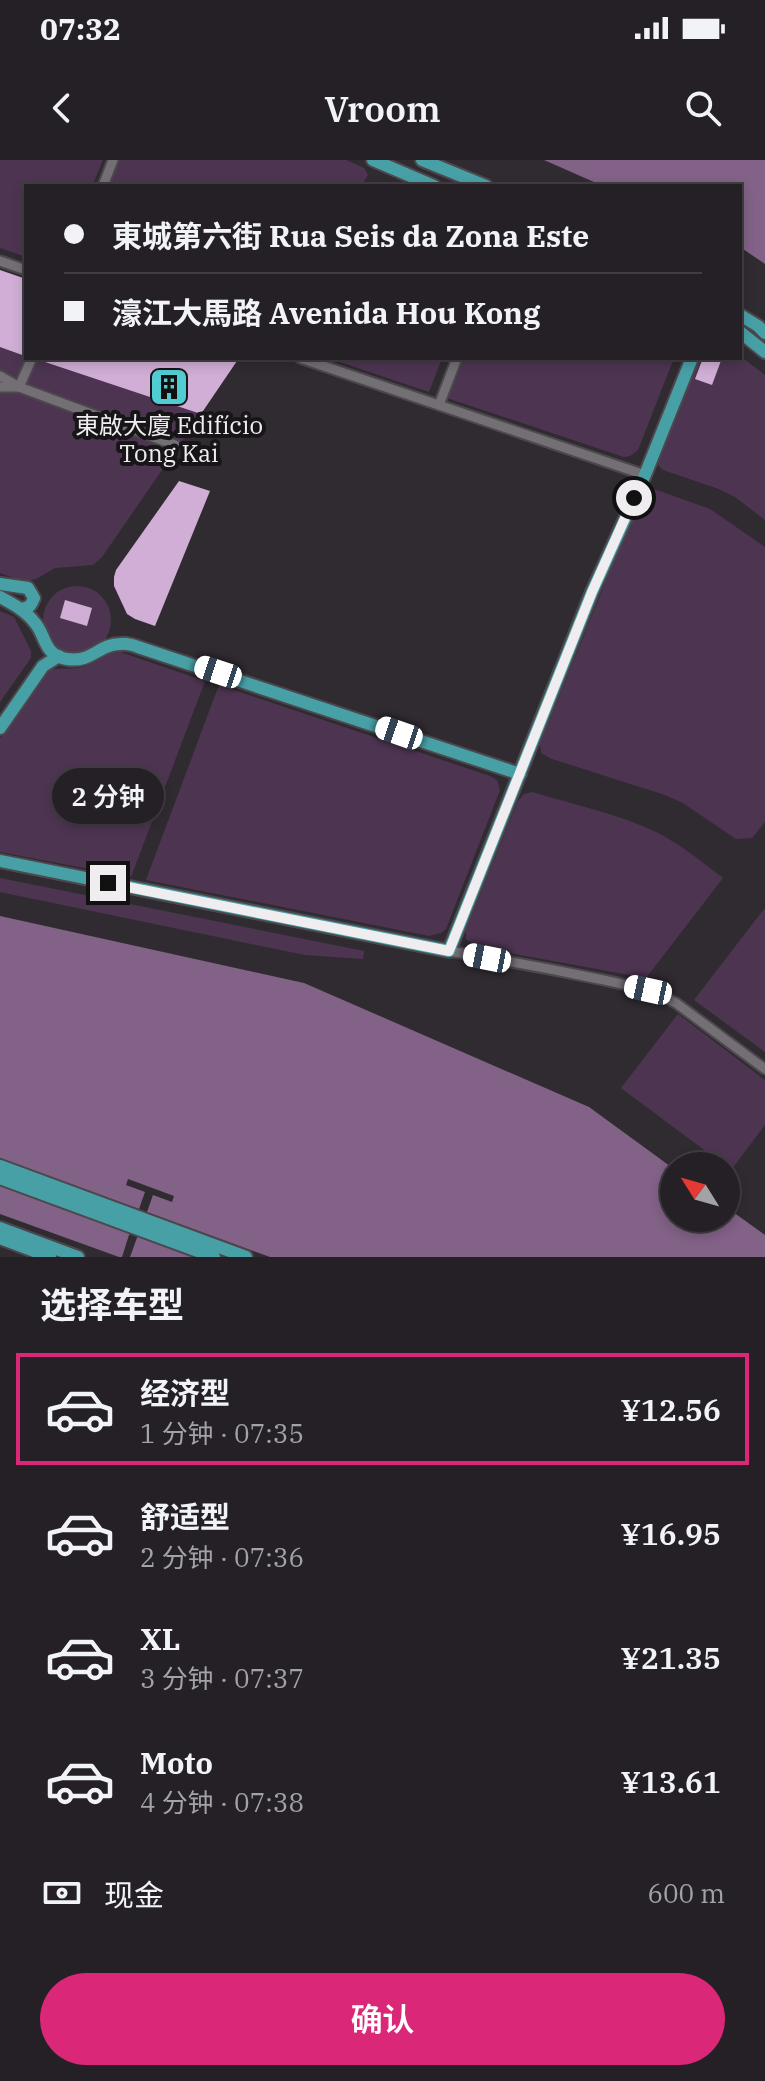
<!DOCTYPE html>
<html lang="zh">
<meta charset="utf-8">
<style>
:root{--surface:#242025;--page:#302d32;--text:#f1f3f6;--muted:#a3a3a7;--line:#413e42;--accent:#db2777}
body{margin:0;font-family:"IBM Plex Serif","Noto Sans SC",serif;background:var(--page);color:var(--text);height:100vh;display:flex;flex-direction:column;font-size:30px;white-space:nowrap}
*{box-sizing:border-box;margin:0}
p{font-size:26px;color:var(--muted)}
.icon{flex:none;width:44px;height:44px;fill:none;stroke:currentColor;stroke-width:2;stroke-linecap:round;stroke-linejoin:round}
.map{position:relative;height:1097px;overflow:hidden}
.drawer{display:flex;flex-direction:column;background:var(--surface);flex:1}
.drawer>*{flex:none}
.top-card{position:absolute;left:24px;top:24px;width:718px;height:176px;border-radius:0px;box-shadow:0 4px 12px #0003,0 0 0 2px var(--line);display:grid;align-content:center;height:176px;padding:0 40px;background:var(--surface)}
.needle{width:52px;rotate:307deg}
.buttons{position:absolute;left:660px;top:992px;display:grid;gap:16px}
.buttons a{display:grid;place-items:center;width:80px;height:80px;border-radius:50%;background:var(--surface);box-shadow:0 4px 12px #0003,0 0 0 2px var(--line);font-size:40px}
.end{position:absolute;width:36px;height:36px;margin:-18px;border:10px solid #f0edf1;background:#111;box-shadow:0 0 0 4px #111}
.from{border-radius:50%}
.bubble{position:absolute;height:56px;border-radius:28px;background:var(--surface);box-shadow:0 4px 12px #0003,0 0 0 2px var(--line);font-size:26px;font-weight:600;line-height:56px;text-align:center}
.car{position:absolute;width:24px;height:48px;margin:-24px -12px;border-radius:10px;box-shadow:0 0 6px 2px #0007;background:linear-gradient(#fff 24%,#345 0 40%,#fff 0 76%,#345 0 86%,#fff 0)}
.top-card b{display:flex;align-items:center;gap:28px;height:76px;font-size:30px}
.top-card b+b{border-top:2px solid var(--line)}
.top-card i{width:20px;height:20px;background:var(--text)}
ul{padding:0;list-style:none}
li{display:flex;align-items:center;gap:24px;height:112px;margin:0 16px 12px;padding:0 24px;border:4px solid transparent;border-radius:0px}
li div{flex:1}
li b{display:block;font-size:30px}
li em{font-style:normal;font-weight:600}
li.current{border-color:var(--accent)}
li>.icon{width:72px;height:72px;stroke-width:1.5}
h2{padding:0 40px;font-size:36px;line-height:96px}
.pay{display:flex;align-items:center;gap:20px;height:88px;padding:0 40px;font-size:30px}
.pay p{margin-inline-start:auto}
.action{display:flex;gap:16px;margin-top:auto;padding:16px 40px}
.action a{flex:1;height:92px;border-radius:48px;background:var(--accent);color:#fff;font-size:32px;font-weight:600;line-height:92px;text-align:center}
.status{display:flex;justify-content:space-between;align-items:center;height:56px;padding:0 40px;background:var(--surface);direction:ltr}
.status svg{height:22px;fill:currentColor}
header{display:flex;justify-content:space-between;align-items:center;height:104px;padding:0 40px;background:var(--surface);font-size:36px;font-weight:600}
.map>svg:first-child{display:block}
</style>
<div class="status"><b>07:32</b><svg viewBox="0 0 49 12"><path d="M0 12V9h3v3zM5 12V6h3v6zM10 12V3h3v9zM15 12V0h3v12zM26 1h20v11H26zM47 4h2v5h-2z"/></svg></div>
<header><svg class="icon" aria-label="back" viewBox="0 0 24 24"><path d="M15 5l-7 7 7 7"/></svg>Vroom<svg class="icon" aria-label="search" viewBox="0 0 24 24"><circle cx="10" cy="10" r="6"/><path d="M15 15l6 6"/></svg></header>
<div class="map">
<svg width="765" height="1097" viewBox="0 0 765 1097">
<rect width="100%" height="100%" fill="#302b31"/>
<g fill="#4d3551">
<path d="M0,0H103L92,26H26V97L0,88Z"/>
<path d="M118,0H346L364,8L368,15L361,26H108Z"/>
<path d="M0,110L26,119V198H239L102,397L93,405L55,408L36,419L25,422L0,413Z"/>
<path d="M740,196L765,215V360L735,337L719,329L663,310L657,304L656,297L696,198H740Z"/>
<path d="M328,198H442L429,232Z"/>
<path d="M459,198H674L638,290L630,296L624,297L444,237Z"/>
<path d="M654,329L710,349L765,387V662L752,678L736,679L683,643L665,635L552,599L541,593L540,584L639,339L646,331Z"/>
<circle cx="77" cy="460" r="34"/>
<path d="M0,451L14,457L31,491V498L0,542Z"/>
<path d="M120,492L205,521L131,717L0,692V578L50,510C61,507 72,510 83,507C97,503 106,493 120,492Z"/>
<path d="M219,525L490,616L497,620L500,630L446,769L441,773L429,776L146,720Z"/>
<path d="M532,632C572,644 618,654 656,672C680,684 702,702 723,718L646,818L477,787L466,779V770L518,641L524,634Z"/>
<path d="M0,718L364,791L363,799L305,795L0,732Z"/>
<path d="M764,749L765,750V892L694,840Z"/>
<path d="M678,854L765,920V965L731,1010L621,928Z"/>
</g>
<g fill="#826287">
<path d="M544,0H765V104L740,87V26H603Z"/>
<path d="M0,756L304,823L589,947L674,1009V1058H726V1047L765,1075V1097H119L0,1054Z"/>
</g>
<path fill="#302b31" d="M0,998L139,1049L145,1032L126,1025L128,1019L174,1036L172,1042L153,1035L147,1052L270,1097H198L138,1075L130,1097H122L130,1072L0,1024Z"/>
<g fill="#d0aed6">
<path d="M0,110L26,119L25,196L0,187Z"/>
<path d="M39,198H239L201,254L39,200Z"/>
<path d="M703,198H722L712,225L695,219Z"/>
<path d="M179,321L210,331L155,466L135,459L127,454L114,426V417L116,410Z"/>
<path d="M65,440L92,448L87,466L60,458Z"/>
</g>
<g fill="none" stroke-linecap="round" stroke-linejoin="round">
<defs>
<g id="minor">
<path d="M103,26L113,0"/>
<path d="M0,101L26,110"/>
<path d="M300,198L645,315"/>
<path d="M0,216L19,227L175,285"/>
<path d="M0,227H19"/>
<path d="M19,227L32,198"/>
<path d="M439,245L457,198"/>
<path d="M449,791C497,799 546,808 594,818C622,824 650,829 676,843L765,909"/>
</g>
<g id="major">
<path d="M373,0L434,26"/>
<path d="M422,0L486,26"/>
<path d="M740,155L758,166L765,173"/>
<path d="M740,172L765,192"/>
<path d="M0,424L28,428L34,438C31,446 29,448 21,449"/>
<path d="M0,437C13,444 26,451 35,463C46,475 43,495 67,499C92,503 99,484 120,484C126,483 133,485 138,487L520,614"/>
<path d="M0,568L43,506L59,496"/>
<path d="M0,701L449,791L592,432L645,315L692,198"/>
<path d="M0,1006L246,1097"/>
<path d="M0,1018L214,1097"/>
<path d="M0,1068L78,1097"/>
<path d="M0,1078L50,1097"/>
</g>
</defs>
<use href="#minor" stroke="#4c484d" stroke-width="13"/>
<use href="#major" stroke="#4c484d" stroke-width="16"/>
<use href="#minor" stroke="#746e75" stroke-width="9"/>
<use href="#major" stroke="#48a0a7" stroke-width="12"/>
</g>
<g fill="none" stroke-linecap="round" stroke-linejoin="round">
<path stroke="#f0edf1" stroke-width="10" d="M108,723L449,791L592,432L634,338"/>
</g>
<defs>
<symbol id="building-square" viewBox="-11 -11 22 22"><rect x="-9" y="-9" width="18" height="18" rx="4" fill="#51ccd2" stroke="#171517"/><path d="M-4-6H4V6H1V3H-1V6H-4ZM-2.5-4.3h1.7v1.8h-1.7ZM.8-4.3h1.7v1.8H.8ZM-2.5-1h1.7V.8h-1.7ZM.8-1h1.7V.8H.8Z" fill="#111"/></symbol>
</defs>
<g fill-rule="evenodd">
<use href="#building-square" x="147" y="205" width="44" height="44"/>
</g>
<g text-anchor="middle" stroke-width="8" stroke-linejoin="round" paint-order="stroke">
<g font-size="24" fill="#f0edf1" stroke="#171517">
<text x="169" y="274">東啟大廈 Edifício<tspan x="169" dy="28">Tong Kai</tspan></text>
</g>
</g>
</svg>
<div class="buttons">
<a><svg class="needle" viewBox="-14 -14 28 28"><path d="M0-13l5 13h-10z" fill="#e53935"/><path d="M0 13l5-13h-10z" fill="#a3a3a7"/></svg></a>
</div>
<i class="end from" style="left:634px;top:338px"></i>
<i class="end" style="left:108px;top:723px"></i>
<div class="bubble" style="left:52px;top:608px;width:112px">2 分钟</div>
<i class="car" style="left:218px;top:512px;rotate:288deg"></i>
<i class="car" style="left:399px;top:573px;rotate:289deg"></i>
<i class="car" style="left:487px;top:798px;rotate:281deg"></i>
<i class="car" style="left:648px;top:830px;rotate:282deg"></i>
<div class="top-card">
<b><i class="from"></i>東城第六街 Rua Seis da Zona Este</b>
<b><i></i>濠江大馬路 Avenida Hou Kong</b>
</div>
</div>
<section class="drawer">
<h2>选择车型</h2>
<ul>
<li class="current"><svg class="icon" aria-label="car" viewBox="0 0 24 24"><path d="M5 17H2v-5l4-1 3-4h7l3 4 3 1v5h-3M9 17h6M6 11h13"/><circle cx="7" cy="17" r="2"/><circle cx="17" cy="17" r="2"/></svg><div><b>经济型</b><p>1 分钟 · 07:35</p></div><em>¥12.56</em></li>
<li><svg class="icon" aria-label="car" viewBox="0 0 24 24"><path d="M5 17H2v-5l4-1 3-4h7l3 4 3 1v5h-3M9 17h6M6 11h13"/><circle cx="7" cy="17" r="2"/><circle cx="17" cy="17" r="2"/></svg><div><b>舒适型</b><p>2 分钟 · 07:36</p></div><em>¥16.95</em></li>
<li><svg class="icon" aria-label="car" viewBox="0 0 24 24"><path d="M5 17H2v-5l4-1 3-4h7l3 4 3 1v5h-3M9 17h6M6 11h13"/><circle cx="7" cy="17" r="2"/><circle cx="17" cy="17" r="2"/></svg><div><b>XL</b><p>3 分钟 · 07:37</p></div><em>¥21.35</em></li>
<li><svg class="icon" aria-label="car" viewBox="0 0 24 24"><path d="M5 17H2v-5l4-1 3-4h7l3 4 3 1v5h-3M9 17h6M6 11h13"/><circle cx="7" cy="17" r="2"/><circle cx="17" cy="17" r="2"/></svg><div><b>Moto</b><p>4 分钟 · 07:38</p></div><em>¥13.61</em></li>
</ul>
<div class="pay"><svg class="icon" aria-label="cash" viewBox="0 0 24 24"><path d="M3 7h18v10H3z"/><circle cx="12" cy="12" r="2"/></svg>现金<p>600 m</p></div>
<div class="action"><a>确认</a></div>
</section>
